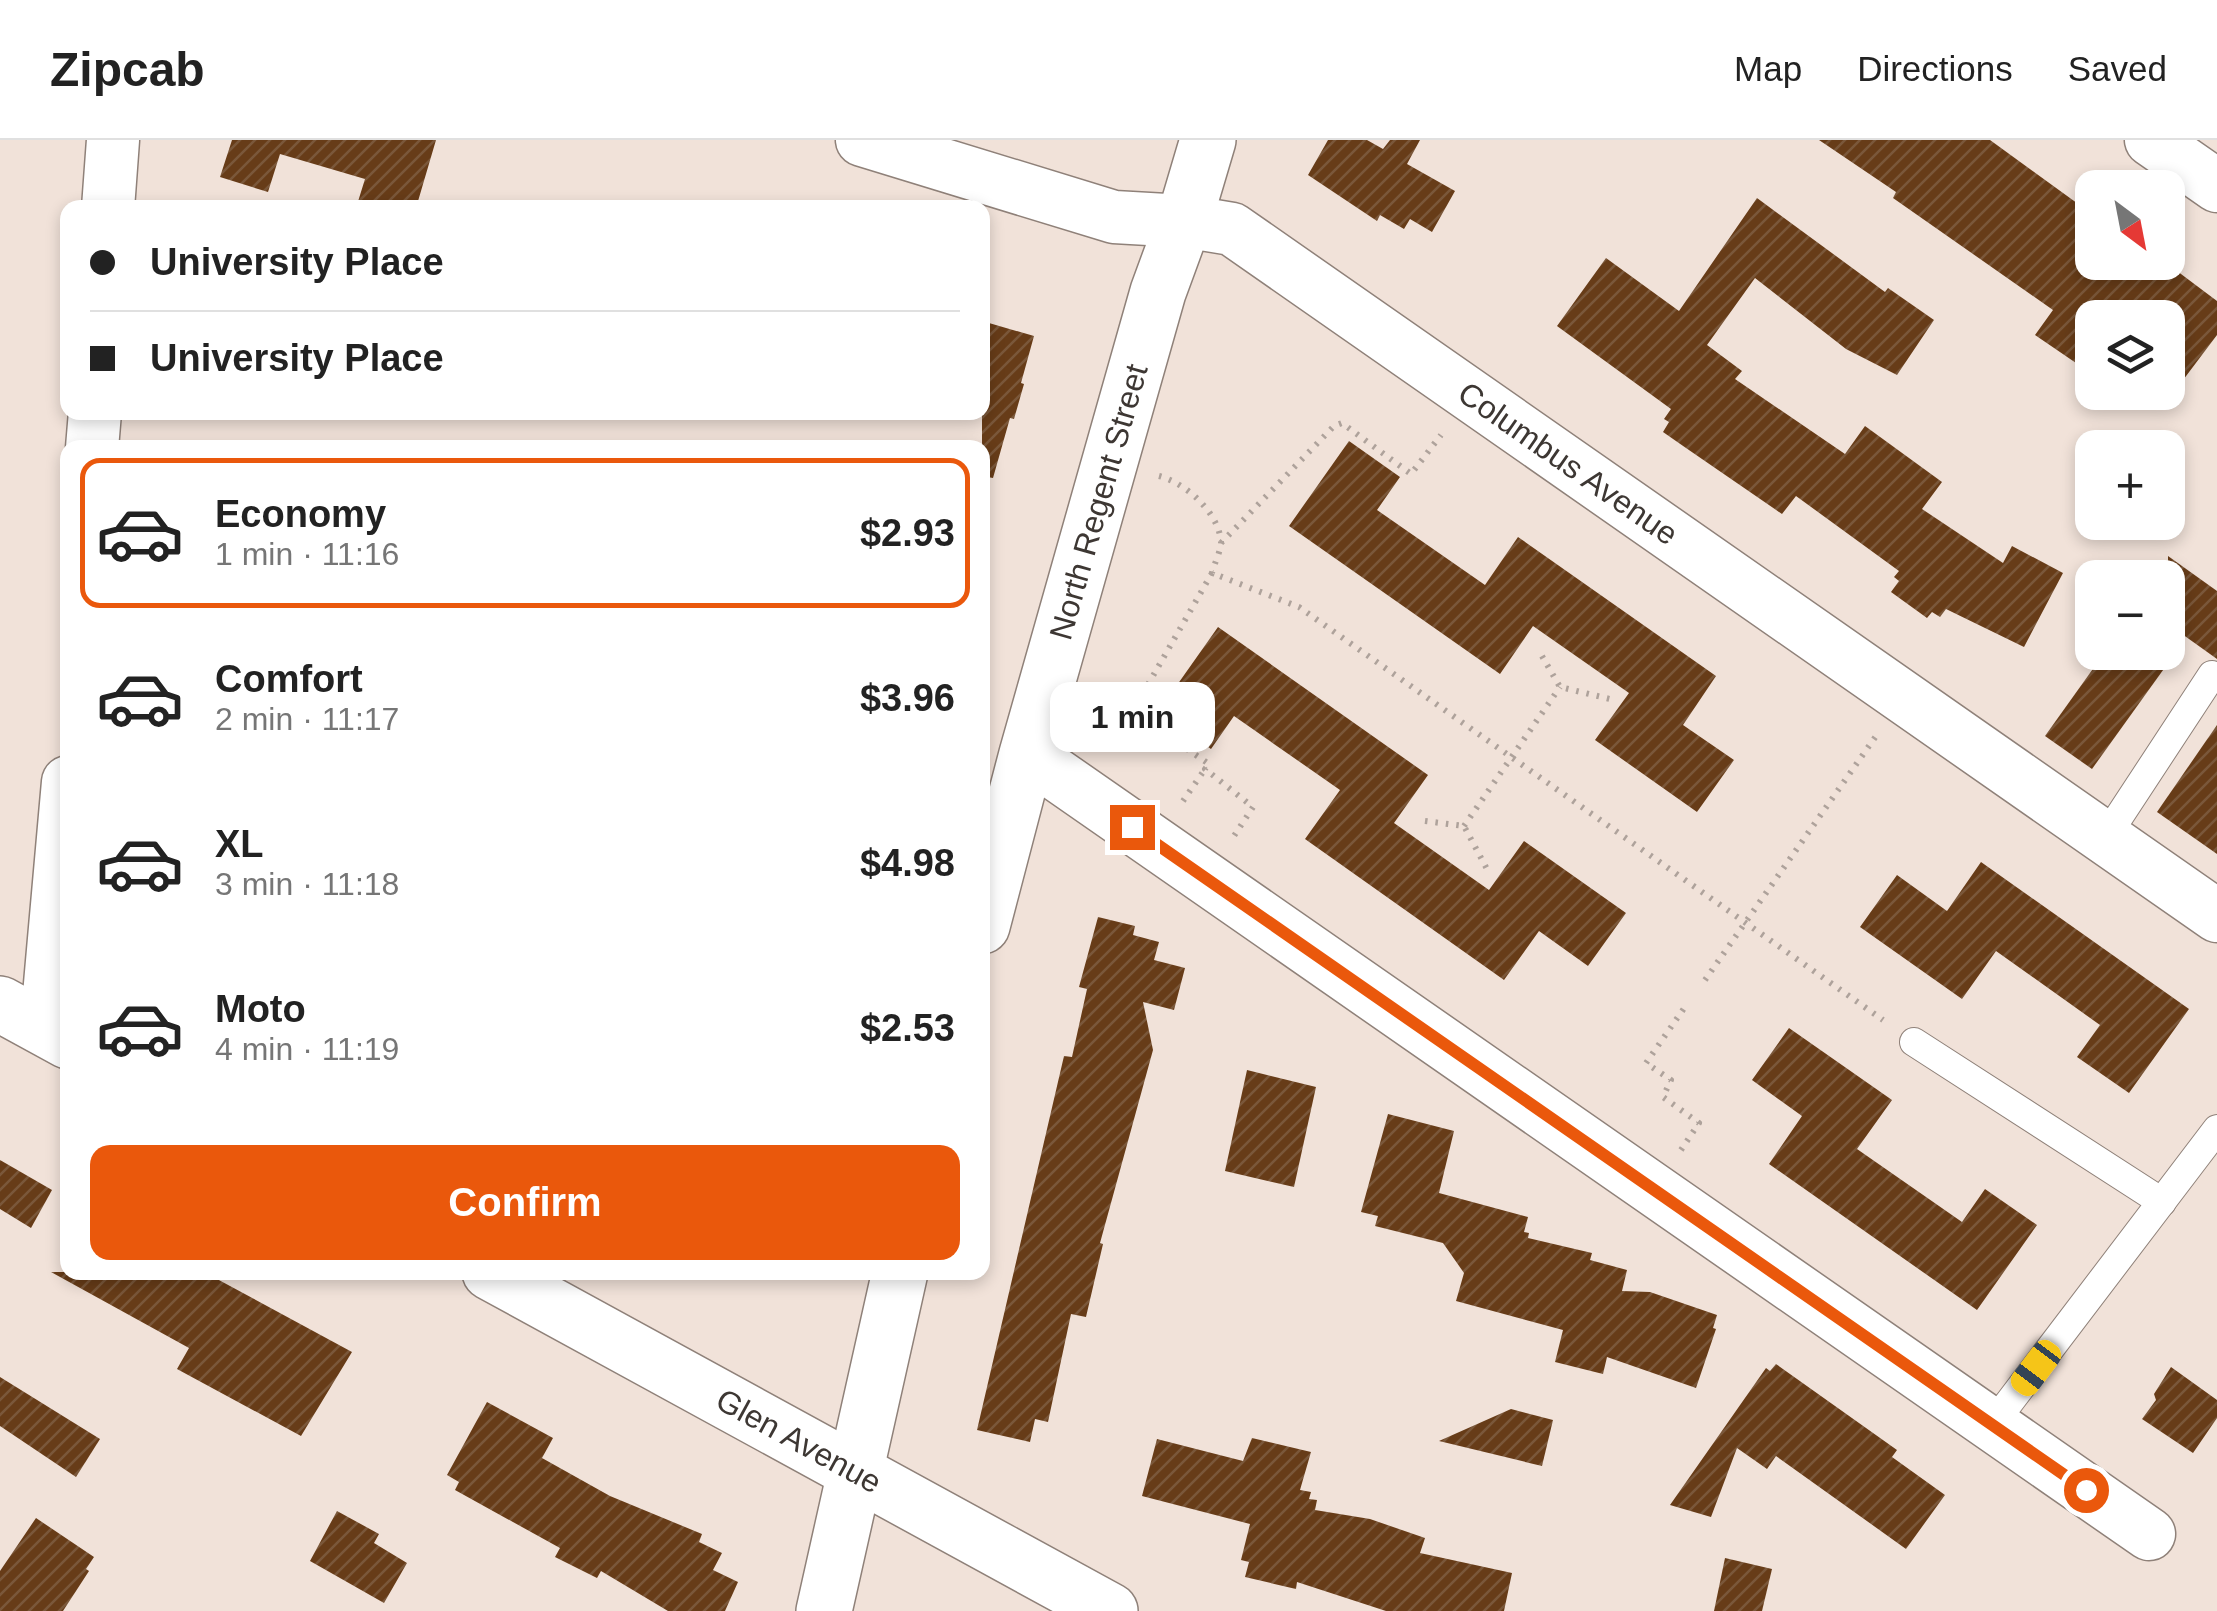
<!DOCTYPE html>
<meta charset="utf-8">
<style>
:root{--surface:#fff;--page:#f6f6f6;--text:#222;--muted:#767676;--line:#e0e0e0;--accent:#ea580c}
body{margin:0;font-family:Arial,sans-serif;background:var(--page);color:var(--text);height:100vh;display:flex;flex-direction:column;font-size:38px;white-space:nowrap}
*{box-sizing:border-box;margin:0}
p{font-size:32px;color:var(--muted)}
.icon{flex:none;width:55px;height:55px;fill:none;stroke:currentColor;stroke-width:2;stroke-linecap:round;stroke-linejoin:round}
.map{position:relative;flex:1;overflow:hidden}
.details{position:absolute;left:60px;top:300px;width:930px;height:840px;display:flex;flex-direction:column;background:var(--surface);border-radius:20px;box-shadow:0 5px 15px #0003}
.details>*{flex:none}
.top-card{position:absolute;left:60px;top:60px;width:930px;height:220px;border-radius:20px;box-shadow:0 5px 15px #0003;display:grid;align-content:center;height:220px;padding:0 30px;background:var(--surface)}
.needle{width:65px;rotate:148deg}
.buttons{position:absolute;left:2075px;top:30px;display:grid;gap:20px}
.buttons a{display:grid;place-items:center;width:110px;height:110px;border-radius:20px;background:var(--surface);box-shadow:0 5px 15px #0003;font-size:50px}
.end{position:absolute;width:45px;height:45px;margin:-22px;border:12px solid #ea580c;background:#fff;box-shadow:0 0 0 5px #fff}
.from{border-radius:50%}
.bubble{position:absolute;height:70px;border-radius:20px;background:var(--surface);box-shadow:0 5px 15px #0003;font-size:32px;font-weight:800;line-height:70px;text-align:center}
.car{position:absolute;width:30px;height:60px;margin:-30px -15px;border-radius:12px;box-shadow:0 0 8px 2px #0007;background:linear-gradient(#f5c518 24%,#345 0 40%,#f5c518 0 76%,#345 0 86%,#f5c518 0)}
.top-card b{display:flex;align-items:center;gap:35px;height:95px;font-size:38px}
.top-card b+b{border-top:2px solid var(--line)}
.top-card i{width:25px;height:25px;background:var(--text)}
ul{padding:18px 0 0;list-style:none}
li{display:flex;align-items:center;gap:30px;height:150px;margin:0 20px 15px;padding:0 10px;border:5px solid transparent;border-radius:20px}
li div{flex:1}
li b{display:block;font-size:38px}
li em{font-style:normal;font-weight:800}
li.selected{border-color:var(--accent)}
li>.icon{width:90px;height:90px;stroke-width:1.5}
.cta{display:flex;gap:20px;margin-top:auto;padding:20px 30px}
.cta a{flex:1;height:115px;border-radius:20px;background:var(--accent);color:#fff;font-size:40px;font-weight:800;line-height:115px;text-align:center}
header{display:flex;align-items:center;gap:60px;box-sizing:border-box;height:140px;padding:0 50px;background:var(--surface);border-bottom:2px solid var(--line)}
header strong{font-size:48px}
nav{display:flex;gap:55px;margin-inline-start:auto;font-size:35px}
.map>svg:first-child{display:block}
</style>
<header>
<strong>Zipcab</strong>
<nav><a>Map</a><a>Directions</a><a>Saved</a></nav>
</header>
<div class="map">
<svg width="2217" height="1471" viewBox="0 0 2217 1471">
<defs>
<pattern id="building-hatch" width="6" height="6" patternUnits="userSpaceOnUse" patternTransform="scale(2.5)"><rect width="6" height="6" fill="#673c18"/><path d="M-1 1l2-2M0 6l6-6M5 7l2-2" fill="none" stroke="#7a573a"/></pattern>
</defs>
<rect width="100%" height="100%" fill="#f1e2d9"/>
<g fill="url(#building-hatch)">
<path d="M232,0H436L416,68H356L365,39L280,14L268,52L220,37Z"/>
<path d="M1328,0H1367L1383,9L1390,0H1420L1407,24L1455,51L1432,92L1410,79L1404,89L1380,75L1377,81L1308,35Z"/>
<path d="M1819,0H1990L2092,74V122H2165L2217,161V195L2168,260V178H2092V201L2076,223L2035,195L2053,170L1893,58L1896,52Z"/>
<path d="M1757,58L1885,152L1888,148L1934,180L1897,235L1846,209L1755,138L1707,205L1742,231L1735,239L1845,314L1865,286L1942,342L1922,369L2003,423L2012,406L2063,433L2024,507L1946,469L1940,477L1932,472L1927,478L1891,452L1899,441L1894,437L1899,431L1796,356L1782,374L1686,308L1663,292L1669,282L1664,279L1671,269L1557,186L1606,118L1679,171Z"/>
<path d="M989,183L1034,196L1021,243L1024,244L1014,279L1010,278L993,338L982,336V205Z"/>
<path d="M1349,301L1400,337L1377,370L1485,445L1518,397L1716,536L1683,585L1734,620L1697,672L1595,600L1629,553L1533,486L1500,534L1289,386Z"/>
<path d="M2168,416L2217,451V519L2168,484Z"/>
<path d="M1218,487L1428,635L1394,683L1489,750L1524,701L1626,773L1588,826L1539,791L1504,840L1305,699L1340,650L1234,576L1211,609L1158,572Z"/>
<path d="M2105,512H2176L2092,629L2045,596Z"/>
<path d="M2217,585V714L2157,672Z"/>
<path d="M1981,722L2189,869L2129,953L2077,917L2100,885L1996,811L1962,859L1860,787L1897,735L1947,771Z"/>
<path d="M1098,777L1135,786L1133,795L1159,802L1154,820L1185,828L1174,870L1143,862L1153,910L1100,1103L1103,1104L1086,1177L1071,1174L1048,1282L1035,1279L1030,1302L977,1290L1064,916L1072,917L1087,849L1079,847Z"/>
<path d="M1789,888L1892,960L1857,1009L1962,1082L1985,1049L2037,1085L1977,1170L1769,1024L1802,976L1752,940Z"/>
<path d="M1247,930L1316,947L1294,1047L1225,1031Z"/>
<path d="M1388,974L1454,991L1439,1053L1528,1077L1524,1092L1529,1093L1528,1098L1592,1113L1590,1120L1627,1130L1622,1151L1650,1152L1717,1175L1713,1188L1716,1189L1696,1248L1607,1217L1603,1234L1555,1222L1563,1190L1456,1161L1464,1133L1443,1103L1375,1086L1378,1076L1361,1072Z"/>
<path d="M0,1020L52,1050L31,1088L0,1069Z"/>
<path d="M51,1132H204L352,1212L301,1296L177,1229L189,1208Z"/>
<path d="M1776,1224L1897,1310L1892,1317L1945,1355L1906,1409L1776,1316L1767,1329L1737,1308L1711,1377L1670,1365L1766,1228L1770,1231Z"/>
<path d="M2171,1227L2217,1260V1278L2193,1313L2142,1279L2156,1260L2154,1254Z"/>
<path d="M0,1237L100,1299L76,1337L0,1286Z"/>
<path d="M487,1262L553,1298L542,1318L610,1356L702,1394L699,1402L722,1413L713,1430L738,1442L725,1471H668L601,1431L597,1438L555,1417L560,1408L455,1350L459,1342L447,1335Z"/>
<path d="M1511,1269L1553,1280L1542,1326L1439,1301Z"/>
<path d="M1252,1298L1311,1312L1300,1350L1311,1352L1309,1359L1317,1360L1315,1370L1370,1379L1425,1398L1420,1413L1512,1433L1504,1471H1386L1297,1442L1296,1449L1245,1437L1249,1422L1241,1420L1250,1384L1142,1356L1157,1299L1243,1321Z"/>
<path d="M337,1371L379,1394L374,1403L407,1423L384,1463L310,1421Z"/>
<path d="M36,1378L94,1417L86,1429L89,1431L63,1471H0V1431Z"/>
<path d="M1725,1418L1772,1429L1762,1471H1714Z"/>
</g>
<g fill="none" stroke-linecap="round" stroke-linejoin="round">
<defs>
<g id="service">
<path d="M2105,698L2212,535"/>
<path d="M1914,902L2162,1062"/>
<path d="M1992,1285L2217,989"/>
</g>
<g id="minor">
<path id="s1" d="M862,0L1114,77L1184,81L1232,89L2217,776"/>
<path d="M2151,0L2217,46"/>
<path d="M108,68L113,0"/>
<path d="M92,308L95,272"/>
<path d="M1027,614L2149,1394"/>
<path d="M46,889L68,642"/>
</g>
<g id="tertiary">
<path id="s2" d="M982,786L1027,614L1158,152L1184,81L1208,0"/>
<path d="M0,864L68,901"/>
<path id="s3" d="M490,1132L1110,1471"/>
<path d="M824,1471L900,1132"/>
</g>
</defs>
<use href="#service" stroke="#8f8179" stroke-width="30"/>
<use href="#minor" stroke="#8f8179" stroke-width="55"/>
<use href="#tertiary" stroke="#8f8179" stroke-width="58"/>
<g stroke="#aea29b" stroke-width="6" stroke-dasharray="2.5 8" stroke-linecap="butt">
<path d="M1159,336C1186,343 1219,373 1221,402C1221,411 1214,424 1212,433L1299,467L1883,880"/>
<path d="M1221,403L1334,286L1342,283L1411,334L1441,295"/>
<path d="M1212,433L1138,562L1140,577L1209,624L1205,629L1253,667L1232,699"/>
<path d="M1542,516L1560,547L1610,559"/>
<path d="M1183,661L1205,629"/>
<path d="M1425,681L1464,686L1488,731"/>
<path d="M1464,686L1560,547"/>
<path d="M1705,840L1876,596"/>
<path d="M1681,1010L1699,983L1663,957L1671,940L1646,923L1687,864"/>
</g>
<use href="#service" stroke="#fff" stroke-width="28"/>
<use href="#minor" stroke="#fff" stroke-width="52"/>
<use href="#tertiary" stroke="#fff" stroke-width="55"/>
</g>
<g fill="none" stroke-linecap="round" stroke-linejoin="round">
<path stroke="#ea580c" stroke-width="12" d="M1132,687L2086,1350"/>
</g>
<g text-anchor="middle" stroke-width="10" stroke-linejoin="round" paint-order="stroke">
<g font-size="32" fill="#3d3733" stroke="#f1e2d9">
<text dy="11" stroke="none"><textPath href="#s1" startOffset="792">Columbus Avenue</textPath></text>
<text dy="11" stroke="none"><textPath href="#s2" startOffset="440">North Regent Street</textPath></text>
<text dy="11" stroke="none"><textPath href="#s3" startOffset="352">Glen Avenue</textPath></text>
</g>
</g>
</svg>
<div class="buttons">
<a><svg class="needle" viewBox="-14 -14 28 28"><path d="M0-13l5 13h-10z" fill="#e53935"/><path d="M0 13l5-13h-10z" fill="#767676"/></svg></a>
<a><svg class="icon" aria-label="layers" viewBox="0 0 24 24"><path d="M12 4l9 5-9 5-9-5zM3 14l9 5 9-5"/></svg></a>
<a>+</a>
<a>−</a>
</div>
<i class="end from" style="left:2086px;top:1350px"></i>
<i class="end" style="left:1132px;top:687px"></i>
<div class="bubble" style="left:1050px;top:542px;width:165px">1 min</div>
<i class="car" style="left:2036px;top:1228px;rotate:217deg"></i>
<div class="top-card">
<b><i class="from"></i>University Place</b>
<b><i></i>University Place</b>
</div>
<section class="details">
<ul>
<li class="selected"><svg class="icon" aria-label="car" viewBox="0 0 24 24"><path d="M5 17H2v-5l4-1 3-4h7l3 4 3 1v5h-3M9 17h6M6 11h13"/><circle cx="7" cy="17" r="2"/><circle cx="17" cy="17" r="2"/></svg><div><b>Economy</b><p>1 min · 11:16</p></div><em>$2.93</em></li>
<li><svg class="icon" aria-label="car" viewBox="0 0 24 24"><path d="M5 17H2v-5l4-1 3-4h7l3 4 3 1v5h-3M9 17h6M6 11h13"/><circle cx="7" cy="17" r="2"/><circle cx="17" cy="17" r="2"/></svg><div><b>Comfort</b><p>2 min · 11:17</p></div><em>$3.96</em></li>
<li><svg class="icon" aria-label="car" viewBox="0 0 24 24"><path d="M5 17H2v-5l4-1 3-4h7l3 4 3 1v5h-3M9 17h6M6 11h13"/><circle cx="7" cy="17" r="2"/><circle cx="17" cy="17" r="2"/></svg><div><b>XL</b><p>3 min · 11:18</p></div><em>$4.98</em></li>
<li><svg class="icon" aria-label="car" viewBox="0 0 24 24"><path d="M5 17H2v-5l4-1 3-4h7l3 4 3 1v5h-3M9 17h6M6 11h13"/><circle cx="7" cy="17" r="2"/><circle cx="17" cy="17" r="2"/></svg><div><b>Moto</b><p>4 min · 11:19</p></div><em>$2.53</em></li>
</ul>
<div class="cta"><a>Confirm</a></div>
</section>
</div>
